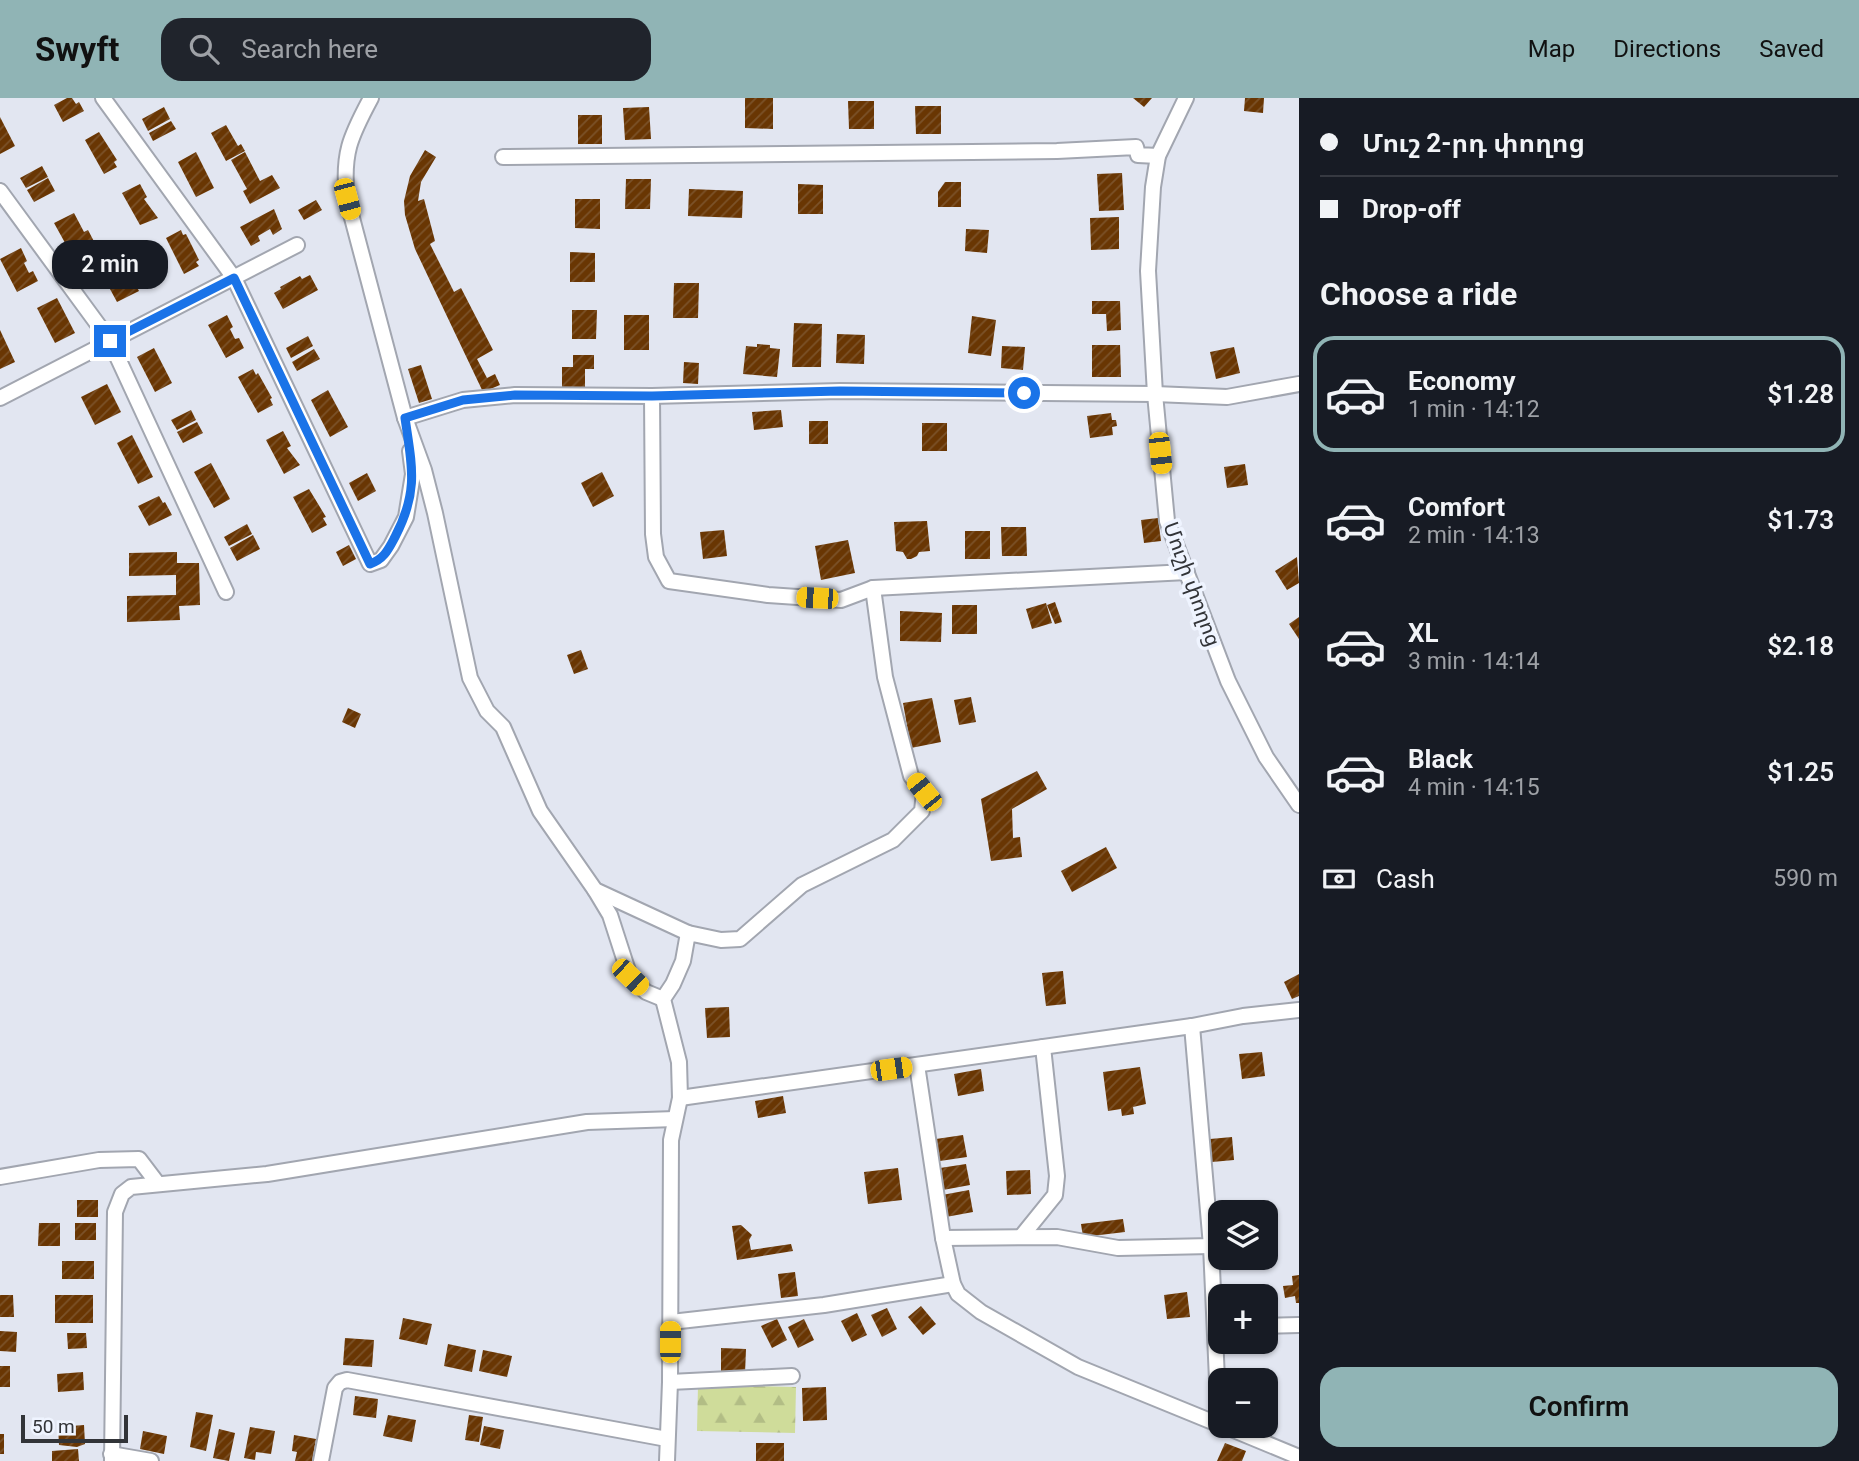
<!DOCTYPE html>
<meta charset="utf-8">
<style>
:root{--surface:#171b24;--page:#20242c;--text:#f1f3f6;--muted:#9ea1a6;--line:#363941;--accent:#90b4b5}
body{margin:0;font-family:Roboto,"Noto Sans Armenian",sans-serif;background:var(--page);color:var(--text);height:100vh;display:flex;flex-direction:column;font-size:26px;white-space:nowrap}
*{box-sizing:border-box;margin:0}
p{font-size:23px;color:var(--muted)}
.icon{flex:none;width:38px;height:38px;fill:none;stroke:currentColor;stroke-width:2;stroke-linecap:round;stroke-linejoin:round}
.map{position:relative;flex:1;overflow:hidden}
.sheet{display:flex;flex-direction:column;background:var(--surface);width:560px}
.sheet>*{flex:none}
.guide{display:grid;align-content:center;height:154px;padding:0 21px;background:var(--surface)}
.fabs{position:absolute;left:1208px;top:1102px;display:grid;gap:14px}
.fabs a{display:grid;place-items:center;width:70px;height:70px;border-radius:14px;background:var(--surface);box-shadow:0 2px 5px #0004;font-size:35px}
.scale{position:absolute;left:21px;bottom:18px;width:107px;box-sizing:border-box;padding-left:7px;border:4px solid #323438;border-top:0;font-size:19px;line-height:24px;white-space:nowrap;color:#323438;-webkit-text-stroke:5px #eff4ff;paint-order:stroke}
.end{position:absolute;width:32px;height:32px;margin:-16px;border:9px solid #1a73e8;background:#fff;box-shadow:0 0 0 4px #fff}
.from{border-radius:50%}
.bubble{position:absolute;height:49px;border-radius:21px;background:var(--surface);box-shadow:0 2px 5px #0004;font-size:23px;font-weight:600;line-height:49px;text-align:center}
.car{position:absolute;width:21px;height:42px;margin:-21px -10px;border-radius:9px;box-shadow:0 0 5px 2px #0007;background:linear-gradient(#f5c518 24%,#345 0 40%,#f5c518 0 76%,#345 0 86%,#f5c518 0)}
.guide b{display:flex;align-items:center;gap:24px;height:66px;font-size:26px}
.guide b+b{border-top:2px solid var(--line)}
.guide i{width:18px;height:18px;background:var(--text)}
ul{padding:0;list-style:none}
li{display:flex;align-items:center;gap:21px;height:116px;margin:0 14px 10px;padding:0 7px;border:4px solid transparent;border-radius:21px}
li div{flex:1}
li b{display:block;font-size:26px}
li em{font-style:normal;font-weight:600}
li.current{border-color:var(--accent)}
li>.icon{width:63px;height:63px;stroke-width:1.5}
h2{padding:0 21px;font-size:32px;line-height:84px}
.pay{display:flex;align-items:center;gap:18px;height:77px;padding:0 21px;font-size:26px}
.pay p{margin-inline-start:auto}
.cta{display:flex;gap:14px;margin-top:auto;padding:14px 21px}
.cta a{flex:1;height:80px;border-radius:21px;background:var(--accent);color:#111;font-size:28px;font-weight:600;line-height:80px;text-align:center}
header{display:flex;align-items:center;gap:42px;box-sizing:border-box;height:98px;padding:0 35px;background:var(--accent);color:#111}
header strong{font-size:33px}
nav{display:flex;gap:38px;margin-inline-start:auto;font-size:24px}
.search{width:490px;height:63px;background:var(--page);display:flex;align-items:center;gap:18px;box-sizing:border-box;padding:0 24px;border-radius:21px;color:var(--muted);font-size:26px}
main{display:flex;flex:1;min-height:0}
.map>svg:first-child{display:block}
</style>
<header>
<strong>Swyft</strong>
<div class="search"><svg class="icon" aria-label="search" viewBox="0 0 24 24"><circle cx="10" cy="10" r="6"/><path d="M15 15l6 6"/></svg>Search here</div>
<nav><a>Map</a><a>Directions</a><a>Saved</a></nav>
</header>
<main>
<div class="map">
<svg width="1299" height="1363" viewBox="0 0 1299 1363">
<defs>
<pattern id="forest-firs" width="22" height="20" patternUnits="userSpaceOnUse" patternTransform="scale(1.75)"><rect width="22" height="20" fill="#cfdc9a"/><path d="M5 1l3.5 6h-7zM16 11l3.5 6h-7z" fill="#b2bd85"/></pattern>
<pattern id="building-hatch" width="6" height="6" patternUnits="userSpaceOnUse" patternTransform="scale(1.75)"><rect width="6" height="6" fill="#693603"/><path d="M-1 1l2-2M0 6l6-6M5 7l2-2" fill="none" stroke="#7b5229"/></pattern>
</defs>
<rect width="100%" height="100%" fill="#e2e6f1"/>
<path fill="url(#forest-firs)" d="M698,1287L796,1289L795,1335L697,1333Z"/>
<g fill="url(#building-hatch)">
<path d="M67,0H72L76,6L79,4L84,13L63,24L54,7Z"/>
<path d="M745,0H773V31L745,30Z"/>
<path d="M1133,0H1152L1144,9Z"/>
<path d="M1245,0H1264L1263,15L1244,13Z"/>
<path d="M848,3H874V31H849Z"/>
<path d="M915,8H941V36H916Z"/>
<path d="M164,9L170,21L148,33L142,21Z"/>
<path d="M649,9L651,41L625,42L623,10Z"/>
<rect x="578" y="17" width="24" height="29"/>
<path d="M0,19L15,48L0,56Z"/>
<path d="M171,23L176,31L153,43L149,35Z"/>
<path d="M226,27L238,48L241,46L245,53L226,63L211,35Z"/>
<path d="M99,34L117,62L114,64L117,69L104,76L85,42Z"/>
<path d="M425,52L436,59L421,84L418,103L424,101L435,143L430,146L454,194L461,190L493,252L477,261L487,280L495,276L500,287L483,294L415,151L405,117L404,103L410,78Z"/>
<path d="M196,54L214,90L196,99L178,64Z"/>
<path d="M245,54L260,83L272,77L280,90L250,106L243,93L247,91L231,62Z"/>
<path d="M42,68L48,79L26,90L20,80Z"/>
<path d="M1122,75L1124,112L1099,113L1097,76Z"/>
<path d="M48,80L55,93L34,104L27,92Z"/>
<path d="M626,81H651L650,111H625Z"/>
<path d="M945,84H961V109H938V94Z"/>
<path d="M140,86L147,99L144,101L158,120L140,127L122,95Z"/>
<path d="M798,86L823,87V116H798Z"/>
<path d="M689,91L743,93L742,120L688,118Z"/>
<path d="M575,101H600V131L575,130Z"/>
<path d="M316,102L322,112L304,122L298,112Z"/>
<path d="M274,111L282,131L273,137L270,131L258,138L260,143L251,148L240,129Z"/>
<path d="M74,115L84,134L88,132L98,151L74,161L54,125Z"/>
<path d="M1119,119V151L1091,152L1090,120Z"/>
<path d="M966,131L989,132L987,155L965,153Z"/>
<path d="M181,132L183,137L186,136L199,162L196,164L199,168L184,176L166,140Z"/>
<path d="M21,150L27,163L24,165L29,175L33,173L38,183L17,194L0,161Z"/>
<path d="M570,154L595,155V184H570Z"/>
<path d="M125,168L132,181L122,187L133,182L139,193L117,204L104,180Z"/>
<path d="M310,177L318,192L283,211L274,195L281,191L280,189L300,178L302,181Z"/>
<path d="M674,185H699L698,220H673Z"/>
<path d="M57,200L75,235L55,245L37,210Z"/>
<path d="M1092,203H1120L1121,232L1107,233L1106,216H1092Z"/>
<path d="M572,212H597L596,241H572Z"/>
<path d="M227,217L233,229L230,231L235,241L239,240L244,250L226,260L208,227Z"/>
<rect x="624" y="217" width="25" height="35"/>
<path d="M972,218L996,222L991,258L968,255Z"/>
<path d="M794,225L822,226L821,269H792Z"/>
<path d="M0,232L15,264L0,271Z"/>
<path d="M837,236L865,237L864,266L836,265Z"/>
<path d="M308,238L313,248L291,260L286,250Z"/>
<path d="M757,246L770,247V250L780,251L777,279L743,276L746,248L757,249Z"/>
<path d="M1092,247H1120L1121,279H1092Z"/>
<path d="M1002,248L1025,249L1023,272L1001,270Z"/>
<path d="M1234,249L1240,275L1216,281L1210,254Z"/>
<path d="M154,250L172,285L155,294L137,259Z"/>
<path d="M314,251L320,261L297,273L292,264Z"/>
<path d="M573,257H594V271H585V290H562V269H573Z"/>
<path d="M684,264L699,265L698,286L683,285Z"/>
<path d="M421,267L432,301L419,305L408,271Z"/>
<path d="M253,271L256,277L258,275L272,300L270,301L273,307L258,315L238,279Z"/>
<path d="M107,286L121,314L95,327L81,299Z"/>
<path d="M328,292L348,329L330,339L311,302Z"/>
<path d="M191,312L196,322L177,332L171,322Z"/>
<path d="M781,312L783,329L754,332L752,314Z"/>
<path d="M1111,315L1112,322H1116L1117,328L1112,329L1113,337L1090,340L1087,318Z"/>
<rect x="809" y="323" width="19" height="23"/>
<path d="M197,324L203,335L183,345L177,334Z"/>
<rect x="922" y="325" width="25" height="28"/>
<path d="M283,333L291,348L287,350L300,367L284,376L266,342Z"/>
<path d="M132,337L153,379L138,386L117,345Z"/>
<path d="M211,365L230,401L214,410L194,374Z"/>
<path d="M1245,366L1248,387L1227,390L1224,369Z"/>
<path d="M602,374L614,398L593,409L581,385Z"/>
<path d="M367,375L376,393L358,403L349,385Z"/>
<path d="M309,391L326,419L323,420L327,427L312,435L293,399Z"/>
<path d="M159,398L163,405L165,404L172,417L149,428L138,408Z"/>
<path d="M1158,420L1161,443L1144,445L1141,422Z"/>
<path d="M927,423L930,453L919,454L917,458L911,461H907L903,454L896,453L894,424Z"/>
<path d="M247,426L252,436L229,448L224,439Z"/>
<path d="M1001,429H1026L1027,458H1002Z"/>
<path d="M724,432L727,458L703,461L700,434Z"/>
<rect x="965" y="433" width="25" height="28"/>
<path d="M253,437L260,451L237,463L230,450Z"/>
<path d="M848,442L855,475L821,482L815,448Z"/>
<path d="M349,447L356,461L343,468L336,454Z"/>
<path d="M177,454V465H199L200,507L179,508L180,522L127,524V498L176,497V477L129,478V455Z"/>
<path d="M1297,459L1299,485L1287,492L1275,473Z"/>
<path d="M1055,504L1062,524L1055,526L1047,507Z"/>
<path d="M1046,505L1052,525L1032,531L1026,511Z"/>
<rect x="952" y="507" width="25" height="29"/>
<path d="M900,513L942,515L941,544L900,543Z"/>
<path d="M1299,519V541L1289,526Z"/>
<path d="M581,552L588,571L574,576L567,557Z"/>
<path d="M971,599L976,624L959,627L954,602Z"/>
<path d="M932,600L941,644L911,650L903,605Z"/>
<path d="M348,610L361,616L355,630L342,624Z"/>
<path d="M1037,673L1047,691L1012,711L1013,740L1020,739L1022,759L991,763L981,701Z"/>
<path d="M1106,749L1117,770L1072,794L1061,773Z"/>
<path d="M1063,873L1066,906L1046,908L1042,875Z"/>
<path d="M1299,876V898L1292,901L1284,884Z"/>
<path d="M729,909L730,939L707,940L705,910Z"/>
<path d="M1262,954L1265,978L1242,981L1239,956Z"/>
<path d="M1140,969L1146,1006L1133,1009L1134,1016L1122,1018L1121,1011L1108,1013L1103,974Z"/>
<path d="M981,971L984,993L958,998L954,976Z"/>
<path d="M783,998L786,1015L758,1020L755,1003Z"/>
<path d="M963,1037L967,1059L940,1063L936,1041Z"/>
<path d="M1232,1039L1234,1062L1212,1064L1210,1041Z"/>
<path d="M966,1066L970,1087L943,1092L940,1070Z"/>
<path d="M898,1070L902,1102L868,1106L864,1074Z"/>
<path d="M1030,1072L1031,1096L1007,1097L1006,1073Z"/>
<path d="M969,1092L973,1114L946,1119L942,1097Z"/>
<rect x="77" y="1102" width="21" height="17"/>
<path d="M1123,1121L1125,1134L1083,1139L1081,1126Z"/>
<path d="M39,1125H60V1148H38Z"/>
<rect x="75" y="1125" width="21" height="17"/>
<path d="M741,1127L752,1137L749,1142L751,1152L791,1146L793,1153L737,1162L732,1128Z"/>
<rect x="62" y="1163" width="32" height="18"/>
<path d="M795,1174L798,1198L781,1200L778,1176Z"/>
<path d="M1299,1177V1205H1296L1295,1198L1285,1200L1283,1188L1293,1187L1292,1178Z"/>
<path d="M1187,1194L1190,1219L1167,1221L1164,1197Z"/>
<path d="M0,1197H13L14,1219H0Z"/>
<rect x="55" y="1197" width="38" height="28"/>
<path d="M921,1208L936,1226L923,1237L908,1219Z"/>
<path d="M887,1210L897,1231L882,1239L871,1217Z"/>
<path d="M857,1215L867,1237L852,1244L841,1223Z"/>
<path d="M403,1220L432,1226L427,1247L399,1241Z"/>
<path d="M777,1221L787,1242L772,1250L761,1228Z"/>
<path d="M804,1221L814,1242L798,1250L788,1229Z"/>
<path d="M0,1233L17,1234L16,1254L0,1253Z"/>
<path d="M67,1235H86L87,1250L68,1251Z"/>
<path d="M345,1240L374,1242L372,1269L343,1267Z"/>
<path d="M448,1246L476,1252L472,1274L444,1268Z"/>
<path d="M721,1250L746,1251L745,1276H721Z"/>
<path d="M483,1252L512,1258L507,1279L479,1273Z"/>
<rect x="0" y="1268" width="10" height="21"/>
<path d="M83,1274L84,1292L58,1294L57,1276Z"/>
<path d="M826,1289L827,1322L803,1323L802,1290Z"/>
<path d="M355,1298L378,1301L376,1320L353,1317Z"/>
<path d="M196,1314L213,1317L206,1353L190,1349Z"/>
<path d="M388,1317L416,1322L412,1344L383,1338Z"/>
<path d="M469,1317L483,1319L479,1344L465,1342Z"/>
<path d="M84,1327L85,1346L77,1349L59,1347L58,1329Z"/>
<path d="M484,1328L504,1332L500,1351L480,1347Z"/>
<path d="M250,1329L275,1333L271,1356L256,1354L255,1362L244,1360Z"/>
<path d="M219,1331L235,1335L229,1363L213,1360Z"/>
<path d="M143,1333L167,1338L164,1356L140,1351Z"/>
<rect x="0" y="1336" width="4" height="20"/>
<path d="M294,1337L316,1341L312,1363H295L297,1354L292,1353Z"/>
<rect x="756" y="1345" width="28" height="18"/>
<path d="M1225,1345L1246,1353L1242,1363H1217Z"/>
<path d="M78,1351L79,1363H52V1353Z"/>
</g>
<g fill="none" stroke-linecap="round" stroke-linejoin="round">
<defs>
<g id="minor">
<path d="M103,0L234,180L370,466L381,462L391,448L406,419L413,376L410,353"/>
<path d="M371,0C350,39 342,56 347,101L405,320L424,372L435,415L470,580L487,613L503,629L540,713L595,792L688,835"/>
<path d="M1186,0L1158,58L1153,89L1148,173L1155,296L1167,423L1228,583L1266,659L1299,707"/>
<path d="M503,59L1057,53L1136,49L1138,57L1158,58"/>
<path d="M0,93L110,243L226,494"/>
<path d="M652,298L653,436L656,459L669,483L768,497L841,502L873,490L1187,474"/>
<path d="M0,300L297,147"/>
<path d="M405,320L463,302L515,297L652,298L840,293L1155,296L1227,299L1299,286"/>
<path d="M595,792L610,817L630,879L646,894L663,901"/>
<path d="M917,967L943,1140L953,1186L958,1196L981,1214L1078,1269L1220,1327"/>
<path d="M680,1000L1192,928L1243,918L1299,912"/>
<path d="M0,1079L99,1062L139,1061L158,1086"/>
<path d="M1021,1139L1055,1097L1057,1078L1043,949"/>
<path d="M943,1140L1057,1139L1118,1150L1211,1148L1192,928"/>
<path d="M1211,1148L1219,1326"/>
<path d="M671,1224L824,1207L953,1186"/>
<path d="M1265,1228L1299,1227"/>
<path d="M670,1284L792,1278"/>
<path d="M1224,1328L1299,1359"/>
<path d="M111,1356L151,1363"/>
<path d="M112,1363L115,1114L122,1096L131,1089L267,1076L587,1024L675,1021"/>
<path d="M321,1363L335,1290L340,1284L347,1282L667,1341"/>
<path d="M667,1363L670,1284L671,1042L680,1000L679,964L663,901L673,886L683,863L688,835L721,842L740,841L802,787L893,742L922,713L924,694L911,678L885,579L873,490"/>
</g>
</defs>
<use href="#minor" stroke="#a2a6b0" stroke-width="18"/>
<use href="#minor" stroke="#fff" stroke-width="14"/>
</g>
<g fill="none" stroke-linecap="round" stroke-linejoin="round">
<path stroke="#1a73e8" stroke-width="9" d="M110,243L234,180L370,466C384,461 388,452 395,439C419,393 412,368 405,320L463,302L515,297L652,298L840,293L1024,295"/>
</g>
<g text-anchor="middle" stroke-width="7" stroke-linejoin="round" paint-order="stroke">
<g font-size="21" fill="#323438" stroke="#eff4ff">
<text transform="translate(1192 486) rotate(70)" y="7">Մուշի փողոց</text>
</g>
</g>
</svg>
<div class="fabs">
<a><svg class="icon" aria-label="layers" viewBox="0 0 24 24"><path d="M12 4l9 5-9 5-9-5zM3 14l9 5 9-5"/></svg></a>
<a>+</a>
<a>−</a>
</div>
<div class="scale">50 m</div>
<i class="end from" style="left:1024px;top:295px"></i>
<i class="end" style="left:110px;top:243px"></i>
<div class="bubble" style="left:52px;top:142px;width:116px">2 min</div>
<i class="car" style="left:347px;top:101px;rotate:165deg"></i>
<i class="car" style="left:1160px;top:355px;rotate:174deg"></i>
<i class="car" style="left:817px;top:500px;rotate:273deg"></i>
<i class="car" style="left:924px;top:694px;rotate:321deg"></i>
<i class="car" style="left:630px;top:879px;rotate:134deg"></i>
<i class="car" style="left:891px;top:971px;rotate:82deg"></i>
<i class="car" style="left:670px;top:1244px;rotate:0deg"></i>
</div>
<section class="sheet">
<div class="guide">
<b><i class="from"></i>Մուշ 2-րդ փողոց</b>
<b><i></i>Drop-off</b>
</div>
<h2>Choose a ride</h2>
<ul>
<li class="current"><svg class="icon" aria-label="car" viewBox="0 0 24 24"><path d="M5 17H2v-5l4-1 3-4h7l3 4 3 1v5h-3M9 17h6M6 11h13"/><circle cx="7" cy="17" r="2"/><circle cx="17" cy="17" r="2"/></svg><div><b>Economy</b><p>1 min · 14:12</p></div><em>$1.28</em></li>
<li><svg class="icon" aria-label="car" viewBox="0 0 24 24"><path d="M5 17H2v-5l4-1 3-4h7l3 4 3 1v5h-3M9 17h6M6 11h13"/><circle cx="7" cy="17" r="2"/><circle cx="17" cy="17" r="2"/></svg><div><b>Comfort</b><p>2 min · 14:13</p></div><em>$1.73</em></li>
<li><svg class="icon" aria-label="car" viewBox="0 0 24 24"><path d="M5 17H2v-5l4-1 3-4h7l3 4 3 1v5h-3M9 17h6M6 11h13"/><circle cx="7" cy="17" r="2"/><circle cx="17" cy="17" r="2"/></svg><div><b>XL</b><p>3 min · 14:14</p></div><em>$2.18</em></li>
<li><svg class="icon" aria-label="car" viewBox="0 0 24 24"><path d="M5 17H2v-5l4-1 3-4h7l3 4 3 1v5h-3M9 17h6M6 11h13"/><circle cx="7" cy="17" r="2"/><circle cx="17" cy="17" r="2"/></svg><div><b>Black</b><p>4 min · 14:15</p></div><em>$1.25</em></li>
</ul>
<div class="pay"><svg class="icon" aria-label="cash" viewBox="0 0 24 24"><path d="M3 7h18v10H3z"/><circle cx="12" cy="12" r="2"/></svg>Cash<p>590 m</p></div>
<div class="cta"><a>Confirm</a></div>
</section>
</main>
